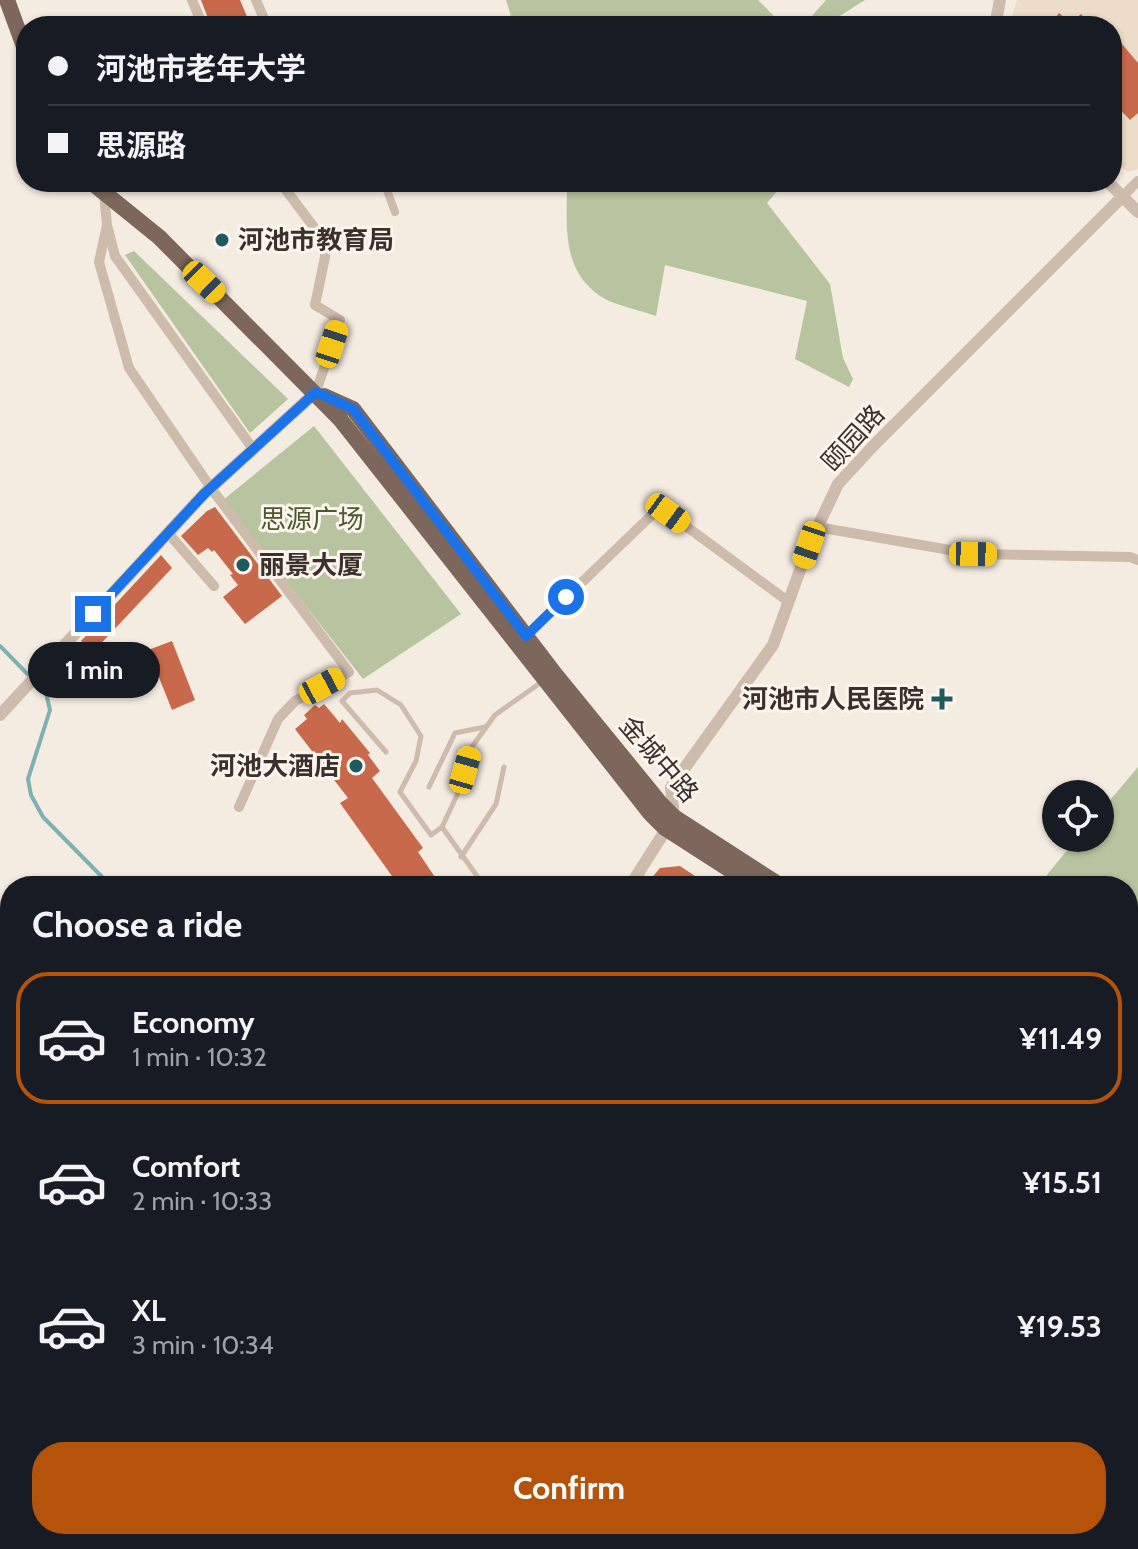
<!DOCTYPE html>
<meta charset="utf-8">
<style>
:root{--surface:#171b24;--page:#242831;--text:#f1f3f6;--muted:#9ea1a6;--line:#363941;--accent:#b45309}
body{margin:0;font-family:Cabin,"Noto Sans SC",sans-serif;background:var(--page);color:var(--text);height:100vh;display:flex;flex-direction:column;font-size:30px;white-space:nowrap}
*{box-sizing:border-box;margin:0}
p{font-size:26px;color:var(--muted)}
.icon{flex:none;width:44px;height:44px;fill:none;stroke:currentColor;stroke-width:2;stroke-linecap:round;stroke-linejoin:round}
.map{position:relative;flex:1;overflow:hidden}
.panel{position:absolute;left:0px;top:876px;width:1138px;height:674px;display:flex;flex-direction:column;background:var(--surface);border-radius:32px 32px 0 0;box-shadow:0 2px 6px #0004}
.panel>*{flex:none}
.guide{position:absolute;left:16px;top:16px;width:1106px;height:176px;border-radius:32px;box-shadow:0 2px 6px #0004;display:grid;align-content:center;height:176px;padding:0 32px;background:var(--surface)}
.fabs{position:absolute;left:1042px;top:780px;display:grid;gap:16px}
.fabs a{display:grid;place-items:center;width:72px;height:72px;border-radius:50%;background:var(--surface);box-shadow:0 2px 6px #0004;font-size:40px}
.end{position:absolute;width:36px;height:36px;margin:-18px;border:10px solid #1a73e8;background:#fff;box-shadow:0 0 0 4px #fff}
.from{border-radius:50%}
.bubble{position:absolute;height:56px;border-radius:28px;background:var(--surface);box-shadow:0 2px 6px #0004;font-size:26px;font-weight:700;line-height:56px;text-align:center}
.car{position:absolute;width:24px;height:48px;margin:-24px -12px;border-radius:10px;box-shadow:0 0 6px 2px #0007;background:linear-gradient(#f5c518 24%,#345 0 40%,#f5c518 0 76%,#345 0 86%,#f5c518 0)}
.guide b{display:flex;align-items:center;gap:28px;height:76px;font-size:30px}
.guide b+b{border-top:2px solid var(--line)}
.guide i{width:20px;height:20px;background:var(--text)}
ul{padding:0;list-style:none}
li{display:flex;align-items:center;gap:24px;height:132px;margin:0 16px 12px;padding:0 16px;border:4px solid transparent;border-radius:32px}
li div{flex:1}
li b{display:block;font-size:30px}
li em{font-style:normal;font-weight:700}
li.active{border-color:var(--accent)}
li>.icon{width:72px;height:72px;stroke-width:1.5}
h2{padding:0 32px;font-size:36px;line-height:96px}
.cta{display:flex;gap:16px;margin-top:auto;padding:16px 32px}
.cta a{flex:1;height:92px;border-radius:32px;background:var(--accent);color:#fff;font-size:32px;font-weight:700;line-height:92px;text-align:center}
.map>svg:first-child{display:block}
</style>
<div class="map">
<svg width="1138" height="1549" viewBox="0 0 1138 1549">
<rect width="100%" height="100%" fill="#f4ebe1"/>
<g fill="#b8c4a0">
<path d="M506,0H758L784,26H514Z"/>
<path d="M826,0H865L824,26H803Z"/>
<path d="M567,182H785L767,203L830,284L843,358L853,379L849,387L795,359L807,301L665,265L656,316C640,310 622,307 607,300C560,274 567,227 567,182Z"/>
<path d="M134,251L288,399L250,433L125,255Z"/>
<path d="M314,426L461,614L363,679L223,500Z"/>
<path d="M1138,767V1015L1128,1017V886H1038L1077,838H1100V812Z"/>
</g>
<path fill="#ecdcc8" d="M1017,0H1138V169L1128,172L1112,160V26H1009Z"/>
<path fill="#7fb0b2" d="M0,1387L10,1423V1540H28L29,1549H0Z"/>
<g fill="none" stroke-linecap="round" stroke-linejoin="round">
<g stroke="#7fb0b2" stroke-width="4">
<path d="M0,646L46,693L50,710L28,779L31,795L43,817L111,886"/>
<path d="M1128,1500L1138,1501"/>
</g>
</g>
<g fill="#c8694b">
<path d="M201,0H240L251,26H211Z"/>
<path d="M1059,13L1071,23L1081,14L1092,26H1049Z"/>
<path d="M1112,32L1138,63V113L1130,120L1112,101Z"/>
<path d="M215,507L282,596L245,624L223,597L238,585L230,575L233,574L214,550L212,552L208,548L198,555L181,536L207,511Z"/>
<path d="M161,555L172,568L93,652L81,641Z"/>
<path d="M172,641L195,700L172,710L148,650Z"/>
<path d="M324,704L340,723L342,719L370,753L368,755L380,771L372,778L423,848L418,852L441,886H399L340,803L348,798L295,729L307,719L304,715L315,705L319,708Z"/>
<path d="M680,866L710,886H645L660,868Z"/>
<path d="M1128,1043L1138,1049V1097L1128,1090Z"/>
</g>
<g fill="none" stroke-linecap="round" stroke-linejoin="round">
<g stroke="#cdbbac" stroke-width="5">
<path d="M386,752L342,701L350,693L377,690L401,705L421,736L416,761L400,792L431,835L442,827L477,876"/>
<path d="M429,787L455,733L485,727"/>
<path d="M442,827L458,793L471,748L495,715L543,681"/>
<path d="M461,857L496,804L504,767"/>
</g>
<path stroke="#cdbbac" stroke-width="8" d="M384,182L395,212"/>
<g stroke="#cdbbac" stroke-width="10">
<path d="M192,0L203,26"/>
<path d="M256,0L267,26"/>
<path d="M280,182L325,242V257L315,305L340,320L316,392"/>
<path d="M104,194L107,225L115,256L253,449"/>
<path d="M1122,197L1138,181"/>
<path d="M107,225L99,262L129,368L211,488L349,672L295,701L278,719L239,807"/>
<path d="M817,527L973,554L1130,557L1138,560"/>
<path d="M168,533L214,586"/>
<path d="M526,636L656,511L668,513L789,602"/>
<path d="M0,1048L10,1061"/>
<path d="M128,1540L130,1549"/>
<path d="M356,1540L358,1549"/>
<path d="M526,1540L528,1549"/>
</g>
<g stroke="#cdbbac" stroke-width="12">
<path d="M995,26L1000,0"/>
<path d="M1108,182L1138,212"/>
<path d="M0,715L204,494L316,392"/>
<path d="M630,886L674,817L671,787L773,645L809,545L838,484L873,446L1122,197"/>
<path d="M0,1198L10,1231"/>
<path d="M85,1540L87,1549"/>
<path d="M594,1540L596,1549"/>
</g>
<g stroke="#7d675c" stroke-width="16">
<path d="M7,0L26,52"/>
<path d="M91,182L159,237L340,419L650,813L665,828L755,886"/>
<path d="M324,396L353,409L555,674L661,804L674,817L781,886"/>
<path d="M1128,1109L1138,1115"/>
<path d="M1128,1125L1138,1132"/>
</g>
</g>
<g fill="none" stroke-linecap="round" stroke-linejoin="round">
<path stroke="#1a73e8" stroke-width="10" d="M93,614L204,494L316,392L353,409L526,636L566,597"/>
</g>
<g fill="#1f5a5e" stroke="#fbf5ee" stroke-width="3">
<circle cx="222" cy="240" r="8"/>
<circle cx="243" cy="565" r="8"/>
<path d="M938 687h8v8h8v8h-8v8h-8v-8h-8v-8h8z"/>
<circle cx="356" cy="766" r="8"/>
</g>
<g text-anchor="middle" stroke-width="6" stroke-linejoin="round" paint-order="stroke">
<g font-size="26" font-weight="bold" fill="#3b302b" stroke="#fbf5ee" text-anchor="start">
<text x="238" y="249">河池市教育局</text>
<text x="259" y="574">丽景大厦</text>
<text x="924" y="708" text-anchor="end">河池市人民医院</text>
<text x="340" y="775" text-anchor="end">河池大酒店</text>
</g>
<g font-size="26" fill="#3b302b" stroke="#fbf5ee">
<text transform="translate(853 438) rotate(-48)" y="9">颐园路</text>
<text transform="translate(659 759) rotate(49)" y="9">金城中路</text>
</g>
<g font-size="26" fill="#4a5a2e" stroke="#fbf5ee">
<text x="312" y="528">思源广场</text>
</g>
</g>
</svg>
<div class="fabs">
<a><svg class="icon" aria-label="locate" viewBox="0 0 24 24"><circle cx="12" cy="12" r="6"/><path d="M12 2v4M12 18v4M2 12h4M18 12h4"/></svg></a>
</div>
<i class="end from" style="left:566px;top:597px"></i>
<i class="end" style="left:93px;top:614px"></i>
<div class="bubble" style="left:28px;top:642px;width:132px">1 min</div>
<i class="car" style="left:204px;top:282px;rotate:134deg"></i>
<i class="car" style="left:332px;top:344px;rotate:18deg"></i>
<i class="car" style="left:668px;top:513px;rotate:126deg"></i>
<i class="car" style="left:809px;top:545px;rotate:199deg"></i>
<i class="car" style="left:973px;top:554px;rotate:91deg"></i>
<i class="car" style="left:322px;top:686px;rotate:62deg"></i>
<i class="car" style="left:465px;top:770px;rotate:16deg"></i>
<div class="guide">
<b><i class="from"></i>河池市老年大学</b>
<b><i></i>思源路</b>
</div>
<section class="panel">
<h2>Choose a ride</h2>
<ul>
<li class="active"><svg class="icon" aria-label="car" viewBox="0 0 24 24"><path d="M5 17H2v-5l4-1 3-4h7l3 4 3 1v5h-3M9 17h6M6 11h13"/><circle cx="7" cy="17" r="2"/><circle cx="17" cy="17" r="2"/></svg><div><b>Economy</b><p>1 min · 10:32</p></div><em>¥11.49</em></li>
<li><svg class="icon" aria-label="car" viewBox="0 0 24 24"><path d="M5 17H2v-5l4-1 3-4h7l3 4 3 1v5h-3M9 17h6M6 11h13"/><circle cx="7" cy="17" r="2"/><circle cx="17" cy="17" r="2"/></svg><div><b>Comfort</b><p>2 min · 10:33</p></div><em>¥15.51</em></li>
<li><svg class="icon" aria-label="car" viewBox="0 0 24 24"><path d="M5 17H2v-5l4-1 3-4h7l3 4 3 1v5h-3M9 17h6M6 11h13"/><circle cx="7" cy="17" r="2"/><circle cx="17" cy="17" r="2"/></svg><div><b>XL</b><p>3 min · 10:34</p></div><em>¥19.53</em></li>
</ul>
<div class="cta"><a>Confirm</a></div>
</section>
</div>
